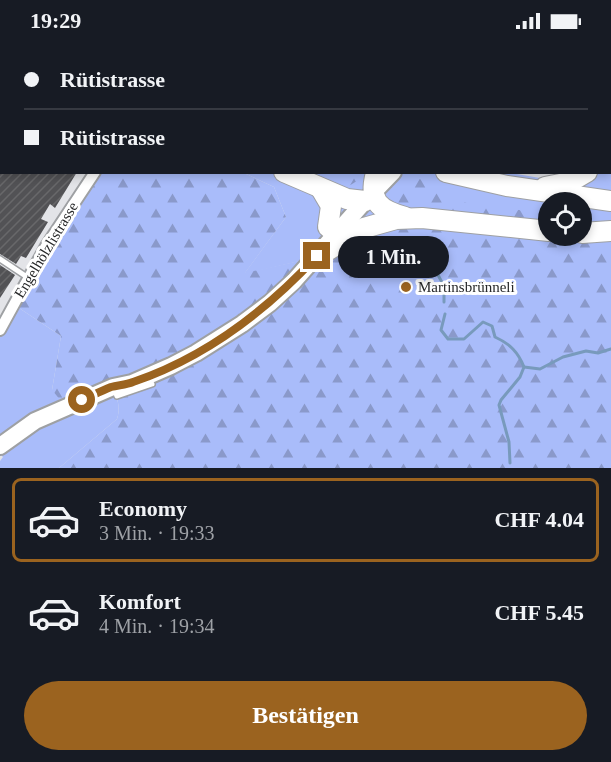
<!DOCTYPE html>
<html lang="de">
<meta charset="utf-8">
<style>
:root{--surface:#171b24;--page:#242831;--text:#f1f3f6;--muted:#9ea1a6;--line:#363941;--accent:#9b631f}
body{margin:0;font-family:"Times New Roman",serif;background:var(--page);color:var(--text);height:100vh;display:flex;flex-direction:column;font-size:22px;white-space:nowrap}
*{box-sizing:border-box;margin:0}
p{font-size:20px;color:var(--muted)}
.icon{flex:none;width:33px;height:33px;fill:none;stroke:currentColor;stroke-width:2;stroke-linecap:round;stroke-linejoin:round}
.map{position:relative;height:426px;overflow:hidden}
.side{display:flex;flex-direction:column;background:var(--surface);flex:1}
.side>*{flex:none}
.banner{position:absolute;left:0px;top:0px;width:612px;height:132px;box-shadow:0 3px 9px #0003;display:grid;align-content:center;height:132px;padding:0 24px;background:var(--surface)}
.fabs{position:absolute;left:538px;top:150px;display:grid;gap:12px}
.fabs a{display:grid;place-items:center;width:54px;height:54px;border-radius:50%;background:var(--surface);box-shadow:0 3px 9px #0003;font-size:30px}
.end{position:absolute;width:27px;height:27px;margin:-14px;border:8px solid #9b631f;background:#fff;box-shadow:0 0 0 3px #fff}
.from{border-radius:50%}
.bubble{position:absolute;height:42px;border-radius:21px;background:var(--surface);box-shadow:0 3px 9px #0003;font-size:20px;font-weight:700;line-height:42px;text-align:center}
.banner b{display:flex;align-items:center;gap:21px;height:57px;font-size:22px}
.banner b+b{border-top:2px solid var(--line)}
.banner i{width:15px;height:15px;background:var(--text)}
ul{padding:10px 0 0;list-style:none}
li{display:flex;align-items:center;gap:18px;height:84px;margin:0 12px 9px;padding:0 12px;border:3px solid transparent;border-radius:9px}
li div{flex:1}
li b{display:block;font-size:22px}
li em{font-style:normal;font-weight:700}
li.selected{border-color:var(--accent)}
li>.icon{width:54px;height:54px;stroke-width:1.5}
.primary-button{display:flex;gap:12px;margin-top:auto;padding:12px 24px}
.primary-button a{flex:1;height:69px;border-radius:36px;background:var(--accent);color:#fff;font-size:24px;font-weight:700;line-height:69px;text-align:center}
.status{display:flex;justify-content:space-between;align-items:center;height:42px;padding:0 30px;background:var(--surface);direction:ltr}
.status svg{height:16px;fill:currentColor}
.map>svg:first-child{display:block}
</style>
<div class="status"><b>19:29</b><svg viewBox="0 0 49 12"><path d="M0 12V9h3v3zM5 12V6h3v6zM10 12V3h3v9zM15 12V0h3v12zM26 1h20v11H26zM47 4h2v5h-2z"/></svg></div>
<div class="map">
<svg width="611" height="426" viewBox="0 0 611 426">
<defs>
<pattern id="forest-firs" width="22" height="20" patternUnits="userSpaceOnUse" patternTransform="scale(1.5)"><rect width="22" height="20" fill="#a9bcfa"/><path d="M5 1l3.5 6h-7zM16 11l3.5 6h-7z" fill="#8a99ca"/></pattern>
<pattern id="building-hatch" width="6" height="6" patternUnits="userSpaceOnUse" patternTransform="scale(1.5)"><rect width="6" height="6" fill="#525255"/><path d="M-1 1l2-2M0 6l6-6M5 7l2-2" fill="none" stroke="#68686a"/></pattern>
</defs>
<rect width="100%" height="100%" fill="#e3e4e8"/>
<g fill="#a9bcfa">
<path d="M588,0H611V189L582,191V160H549V189L317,215L244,232L286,175L274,145L244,131L505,130L540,136L577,131L610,130V2L587,1Z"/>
<path d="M13,262L61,294L52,348L113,345C117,356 121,365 117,377L59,426H0V419L3,415L0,412V288Z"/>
</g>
<g fill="url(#forest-firs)">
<path d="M95,131H244L274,145L286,175L245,231L317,215L372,183L549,194H582L611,189V426H59L117,377C121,365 117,356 113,345L66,365L52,348L61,294L13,262Z"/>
<path d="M308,131H366C340,155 337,145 308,131Z"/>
<path d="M400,133C427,133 444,155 470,162C477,163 486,162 494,163C505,165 515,168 527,169L528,164L531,162C539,165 543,170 543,178L537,182L396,165L392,163L386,148Z"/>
</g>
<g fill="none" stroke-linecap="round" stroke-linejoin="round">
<g stroke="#789abc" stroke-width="3">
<path d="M439,0V2"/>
<path d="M276,2L278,0"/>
<path d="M463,2L465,0"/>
<path d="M438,233L444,244V260"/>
<path d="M445,272L441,288L448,297H464L483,280L492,284L495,295C510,302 518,310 524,325L520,335L501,358L499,363L509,400L510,421"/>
<path d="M524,325L540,327L563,315L586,309L598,311L611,307"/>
</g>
</g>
<g fill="url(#building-hatch)">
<path d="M0,130H77L55,166L50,162L41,177L48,180L26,216L21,214L16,222L0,212Z"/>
<path d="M0,223L15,233L0,256Z"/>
</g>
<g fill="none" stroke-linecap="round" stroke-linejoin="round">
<defs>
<g id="lane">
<path d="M0,217L27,235"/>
<path d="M115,349L117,354L152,342"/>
</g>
<g id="street">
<path d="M163,2V0"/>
<path d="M0,288L46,204L95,130"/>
</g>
<g id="primary">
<path d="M610,13H611"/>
<path d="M0,404L35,379L113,345L132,341L171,324L196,311L242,282L270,261L294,239L365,159L393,130"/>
</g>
<g id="highway">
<path d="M99,0L102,2"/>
<path d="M610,36L611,37"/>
<path d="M284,130L347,157L365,159"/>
<path d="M446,130L507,144L611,159"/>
<path d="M376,131C368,159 379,168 405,175"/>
<path d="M545,145L570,140L587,130"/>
<path d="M321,147L331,164L328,185"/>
<path d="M582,191L611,189"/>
<path d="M317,215L364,186L396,177L422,176L549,189"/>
</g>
</defs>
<use href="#lane" stroke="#9ea0a3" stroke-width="8"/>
<use href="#street" stroke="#9ea0a3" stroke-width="14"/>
<use href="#primary" stroke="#9ea0a3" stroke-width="20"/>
<use href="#highway" stroke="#9ea0a3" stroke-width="22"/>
<use href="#lane" stroke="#fff" stroke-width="5"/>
<use href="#street" stroke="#fff" stroke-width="10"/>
<use href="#primary" stroke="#fff" stroke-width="16"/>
<use href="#highway" stroke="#fff" stroke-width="20"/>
</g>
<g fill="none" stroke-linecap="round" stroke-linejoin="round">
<path stroke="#9b631f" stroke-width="8" d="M82,358C91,354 101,349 111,345C118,343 126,343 133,340C204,316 266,269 317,214"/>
</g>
<circle fill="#9b631f" stroke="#fff" stroke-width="2" cx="406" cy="245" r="6"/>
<g text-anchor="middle" stroke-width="6" stroke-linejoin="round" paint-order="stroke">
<g font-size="15" fill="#272829" stroke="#fff">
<text transform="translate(46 208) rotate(-59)" y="5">Engelhölzlistrasse</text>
</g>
<g font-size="15" fill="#272829" stroke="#fff" text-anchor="start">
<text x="418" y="250">Martinsbrünneli</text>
</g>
</g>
</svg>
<div class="fabs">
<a><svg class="icon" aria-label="locate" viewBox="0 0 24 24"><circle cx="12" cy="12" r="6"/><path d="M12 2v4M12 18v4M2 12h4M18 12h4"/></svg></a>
</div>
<i class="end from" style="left:82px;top:358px"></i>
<i class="end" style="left:317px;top:214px"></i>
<div class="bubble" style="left:338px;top:194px;width:111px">1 Min.</div>
<div class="banner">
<b><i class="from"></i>Rütistrasse</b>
<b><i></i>Rütistrasse</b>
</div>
</div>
<section class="side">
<ul>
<li class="selected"><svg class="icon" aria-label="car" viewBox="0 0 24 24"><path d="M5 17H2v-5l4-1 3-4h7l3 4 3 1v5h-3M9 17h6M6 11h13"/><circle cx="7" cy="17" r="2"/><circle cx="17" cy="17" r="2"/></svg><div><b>Economy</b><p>3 Min. · 19:33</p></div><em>CHF 4.04</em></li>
<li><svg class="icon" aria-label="car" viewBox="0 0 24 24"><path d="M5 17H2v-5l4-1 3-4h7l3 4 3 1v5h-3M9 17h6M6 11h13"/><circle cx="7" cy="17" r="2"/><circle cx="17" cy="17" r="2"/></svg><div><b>Komfort</b><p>4 Min. · 19:34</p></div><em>CHF 5.45</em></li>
</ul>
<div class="primary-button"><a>Bestätigen</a></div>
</section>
